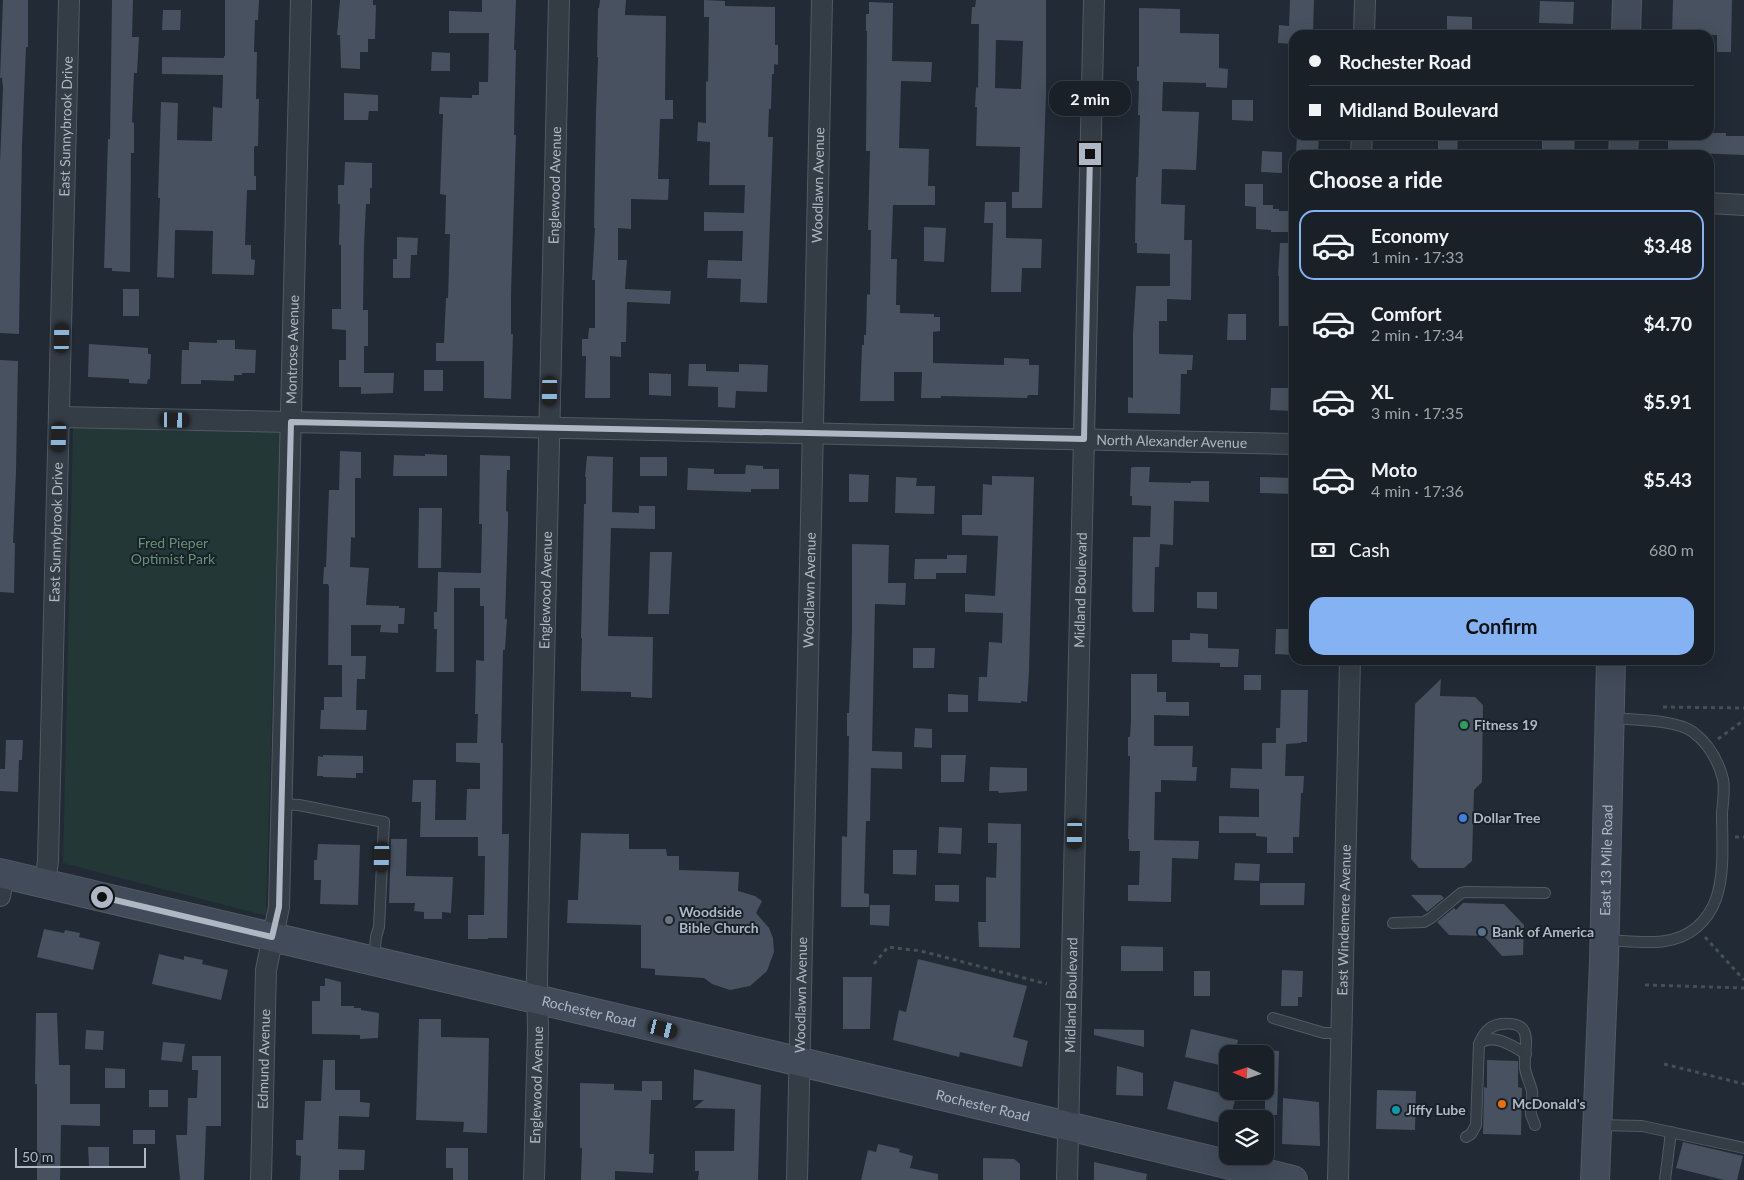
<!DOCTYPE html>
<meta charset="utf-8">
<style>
:root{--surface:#192028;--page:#262d34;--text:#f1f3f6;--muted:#9fa3a8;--line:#373e45;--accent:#84b2f2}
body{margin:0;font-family:Lato,sans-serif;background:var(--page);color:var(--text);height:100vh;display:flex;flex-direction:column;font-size:19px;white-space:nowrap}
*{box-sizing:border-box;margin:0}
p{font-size:16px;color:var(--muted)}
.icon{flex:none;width:28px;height:28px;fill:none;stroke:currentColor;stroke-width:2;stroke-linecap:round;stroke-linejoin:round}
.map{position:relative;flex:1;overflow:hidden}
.details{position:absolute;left:1289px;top:150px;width:425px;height:515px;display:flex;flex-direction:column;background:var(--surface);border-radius:15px;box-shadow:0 5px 20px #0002,0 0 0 1px var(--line)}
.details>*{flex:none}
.top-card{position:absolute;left:1289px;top:30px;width:425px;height:110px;border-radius:15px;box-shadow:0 5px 20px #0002,0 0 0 1px var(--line);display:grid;align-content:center;height:110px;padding:0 20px;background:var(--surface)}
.needle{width:32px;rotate:273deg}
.controls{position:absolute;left:1219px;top:1045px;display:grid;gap:10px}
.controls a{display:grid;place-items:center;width:55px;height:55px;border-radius:10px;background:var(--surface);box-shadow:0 5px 20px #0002,0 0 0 1px var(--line);font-size:25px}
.scale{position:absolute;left:15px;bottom:12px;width:131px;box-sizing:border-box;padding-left:5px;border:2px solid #aeb7c3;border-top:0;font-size:14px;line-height:18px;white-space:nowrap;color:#aeb7c3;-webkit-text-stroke:4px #19212a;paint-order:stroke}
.end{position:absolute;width:22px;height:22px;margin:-11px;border:6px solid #aeb7c3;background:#111;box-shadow:0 0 0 2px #111}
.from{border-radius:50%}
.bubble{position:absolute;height:35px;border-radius:15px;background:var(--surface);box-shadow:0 5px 20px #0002,0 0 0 1px var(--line);font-size:16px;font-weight:700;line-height:35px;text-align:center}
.car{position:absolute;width:15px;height:30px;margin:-15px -8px;border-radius:6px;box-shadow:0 0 4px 1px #0007;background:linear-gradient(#222 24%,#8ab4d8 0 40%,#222 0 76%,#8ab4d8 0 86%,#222 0)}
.top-card b{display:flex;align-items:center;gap:18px;height:48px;font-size:19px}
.top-card b+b{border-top:1px solid var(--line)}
.top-card i{width:12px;height:12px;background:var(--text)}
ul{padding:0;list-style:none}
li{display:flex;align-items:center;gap:15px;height:70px;margin:0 10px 8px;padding:0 10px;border:2px solid transparent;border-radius:15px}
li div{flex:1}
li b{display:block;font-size:19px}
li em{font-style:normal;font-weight:700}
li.selected{border-color:var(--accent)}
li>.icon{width:45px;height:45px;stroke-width:1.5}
h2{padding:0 20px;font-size:22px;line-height:60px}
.pay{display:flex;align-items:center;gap:12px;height:55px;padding:0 20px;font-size:19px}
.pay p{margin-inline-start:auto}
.primary-button{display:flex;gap:10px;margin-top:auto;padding:10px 20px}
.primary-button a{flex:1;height:58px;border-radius:15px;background:var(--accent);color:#111;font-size:20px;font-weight:700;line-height:58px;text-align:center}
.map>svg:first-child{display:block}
</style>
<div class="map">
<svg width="1744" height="1180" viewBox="0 0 1744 1180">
<rect width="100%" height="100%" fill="#212a35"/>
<path fill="#233737" d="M73,427L280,429L266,912L267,916L63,863Z"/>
<g fill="#47515f" fill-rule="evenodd">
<path d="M3,0H28V47H26L22,146L19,334L0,333V162L3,88L2,78H0Z"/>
<path d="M112,0H133L132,37H139L137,73H134L132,122L134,123V153H131L130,272L112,271V268H104L108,139H110Z"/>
<path d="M225,0H259L258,20H255L254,52H257L256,99H259L258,146H255L254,148V176H256V190H247L245,245H251V259L255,260L254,275L212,274L213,231L175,230L174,278L157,277L160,198H158L161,102L178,103L177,140L212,141L213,107L222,108L223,75L162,74V57L224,58V56H225Z"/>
<path d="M340,0H373V5H376L375,39H368V52H360V69L341,68L340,35H337Z"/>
<path d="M482,0H516L514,50H516L514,135H516L511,294V334H513L511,399L484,398V361H436V343H444L446,298H448L450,234H445L446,195L440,194L443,114H439L440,97L472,98V95H479V82H488L489,33H449V11L482,12Z"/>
<path d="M600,0H626L625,15L666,16L665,100H673V119H660L658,179H669L668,200L631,199V229L618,228V260H627L625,289L671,291L670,304L627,302L626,342H621V357L610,356V398H585L586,356H582V339H588L589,328H595V280H592L595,228H594L596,112L598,57H597L598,8H599Z"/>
<path d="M704,0L725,1V6L775,7V45H778V65L774,64V74H772L771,109H769L768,137H773L767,303L740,302L741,279L707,278L708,260L742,261L743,231H704V212L744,213L745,185H709L710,142L697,141L698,122L706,123V81L708,82L709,17H704Z"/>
<path d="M976,0H1046V94L1042,208H1012V192H1019L1020,147L976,146L977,107H975L976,87L978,88L979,24H971L972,7H975ZM996,40L1023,41L1021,89L995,88Z"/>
<path d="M1290,0H1314L1313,35H1294V44L1278,43L1279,25L1289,26Z"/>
<path d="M1673,0H1732L1731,52H1717V35L1672,34Z"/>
<path d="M1540,1L1574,2L1573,24L1539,23Z"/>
<path d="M869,2L893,3L892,61L932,62L931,82L901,81L899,148L929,149L928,186H935V205H893L891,259H897L896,305H900V313L934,314V317H940V331L933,332V363L1004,365V358L1029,359V365H1039L1038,395H1028L1027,398L941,396V398H921L922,372H894V401H860L862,345H864V335H866L867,294L870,295L871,230H868L870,151H866L867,31H866V14H869Z"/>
<path d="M1139,8L1180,9V33L1219,34V68L1228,69L1227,88L1206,87V83L1163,82L1162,111L1199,112L1196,170L1162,169L1161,204L1185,205L1184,240H1192L1191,300L1167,299V321H1159V354L1193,355L1192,370H1187V374H1181L1180,414L1128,413V397L1133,398V333L1136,286H1170V254L1137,253V243H1135L1136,177H1138L1140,115H1138L1139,81H1137V66L1139,67Z"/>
<path d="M163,10H181L180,30H162Z"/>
<path d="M1447,16L1472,17V35L1447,34Z"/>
<path d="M432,52L450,53V71H431Z"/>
<path d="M344,93L378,95V111H369L368,120H344Z"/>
<path d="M1232,100H1253V121L1232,120Z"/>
<path d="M1709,133H1726V136H1744V155L1668,152V135H1709Z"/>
<path d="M1297,135H1319L1318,155H1296Z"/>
<path d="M1542,137L1575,138L1574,155H1542Z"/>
<path d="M1438,138H1458L1457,155H1438Z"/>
<path d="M1262,151L1282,152V173L1261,172Z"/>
<path d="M345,162L372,163V188H370V204H366L364,245L363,310H368V346H364V373H394L393,393L361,394V387H339V360H346V330L332,329V309H341V245H339L340,204H338V185H344Z"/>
<path d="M1245,184H1263V205H1273V209H1279V211H1293L1292,232H1271V230L1256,229V207L1245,206Z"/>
<path d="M985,202H1006V238L1042,239L1041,268H1022L1021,292H991L993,223H984Z"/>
<path d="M924,227L946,228L944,262L924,261Z"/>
<path d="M397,237L418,238L417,255H411L410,278H393V259H397Z"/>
<path d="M1280,243H1294V326H1279V276H1278Z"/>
<rect x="123" y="289" width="16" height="27"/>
<path d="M1228,314H1246V340H1227Z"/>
<path d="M217,340H235V349L256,350L255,373H242V375H234V381L201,380V384H181L182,350H189V342L217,343Z"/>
<path d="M89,344L148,348V354H151L150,379H148L147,384L129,383V379L88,377Z"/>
<path d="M0,360L18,361L16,472L13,543H15L14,593L0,592Z"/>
<path d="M689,364H706V371L739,372V364L768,365L767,392L736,391L735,408L718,407V387L688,386Z"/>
<rect x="424" y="370" width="19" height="21"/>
<path d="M649,373L671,374V396L649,395Z"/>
<path d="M1271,388H1294V411L1270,410Z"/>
<path d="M340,451L361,452V478H355V538L351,537L350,567L369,568L366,605L399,606V608H405L404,624H398V633L380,632L381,625H351V656H366L365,679H357L356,710H367L366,730L320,729L321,710H324V697H342V665H328L329,587L328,584H323L324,567H326L329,490H339Z"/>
<path d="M425,454L447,455V476H393L394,455L425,456Z"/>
<path d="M480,455L510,456V470H507L506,511L508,512V524L505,619H507L505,650H503L501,743H503L502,834H509L507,938H488V939H468V915H484L485,856H478V837H420L421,802H412L413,780H436L435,820H466L467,789H480V763L456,762V743H477L478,714H475L476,660L484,661V606H480V588H454V672H436L437,629H434V612H437L438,572L481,573L482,524H479Z"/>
<path d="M587,456L613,457L612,512L639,513V506H655V529L611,528L608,636L653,637L652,698L631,697V692L581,691V669L582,638H581L584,504H586V477H585Z"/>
<rect x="640" y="457" width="27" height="19"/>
<path d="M746,465L763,466V469H779V489H751V492L687,490L688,468L714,469V474H745Z"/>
<path d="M1133,467H1150L1149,482L1191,483V481H1209V502L1174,501L1173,545L1160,544L1159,567H1155L1154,612H1133L1132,608L1133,537H1150L1151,506L1132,505V496H1130L1131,468Z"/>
<path d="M849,474L869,475L868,502H849Z"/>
<path d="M992,476L1034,477L1029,671L1027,702L1021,701V703L978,701L979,677H987L989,642L1002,643L1003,613L965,612V594L995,596L998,536L962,535V515H982L983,484L992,485Z"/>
<path d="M896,477L917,478L916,486H935L934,514L895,513Z"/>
<path d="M1260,477L1294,478V494L1260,493Z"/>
<path d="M419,508H442L441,568H418Z"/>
<path d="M852,544L889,545L888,583H906L905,605L875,604L872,751L902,752V769L871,768L870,821H866L864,893L869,894V907H841L842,836L847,837L849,736H847V713H849L852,631Z"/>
<path d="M650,552H672L669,614H648Z"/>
<path d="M947,555H967L966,573H936V579H914L915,559H947Z"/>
<path d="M1197,592H1217V609L1197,608Z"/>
<path d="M1276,629H1294V655L1275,654Z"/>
<path d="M1190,633L1208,634V648L1239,649L1238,667H1220V663L1172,662V640H1190Z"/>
<path d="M913,648H935L934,668H913Z"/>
<path d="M1131,674H1157V692H1166V702H1189V716L1154,715V745L1155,746H1193L1192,767H1197L1196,781L1161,780V792H1155L1154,840L1199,841L1198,859L1172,858L1171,902L1128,901V885H1139L1140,851H1129V839H1128L1130,756H1128V737H1130L1131,721Z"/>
<rect x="1244" y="675" width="17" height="15"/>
<path d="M1441,679L1440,696L1475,697L1483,705L1482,782L1474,790L1472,861L1464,868H1419L1411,859L1415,704Z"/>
<path d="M1281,690H1308L1307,742H1301V743L1286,744L1285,776H1304L1303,793H1301L1299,837H1293V853H1267V837L1256,836V833H1219V816L1259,817V789L1230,788L1231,768L1262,769V743H1276V728H1280Z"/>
<path d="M948,694L968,695V712H948Z"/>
<path d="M915,728L932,729V748L914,747Z"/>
<path d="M6,740H23L22,760H19L18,792L0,791V769H5Z"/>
<path d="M323,755L363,756V773H356V778L323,777V776H317L318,756L323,757Z"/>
<path d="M941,755H966L964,782H941Z"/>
<path d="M990,767L1027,768V791L999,793L998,791H989Z"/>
<path d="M988,823L1021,824L1020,948L979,947L978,922H986V877L996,878L997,843H988Z"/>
<path d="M939,827L962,828L961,854L938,853Z"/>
<path d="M581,833L629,834V849H666L667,856H679V870L739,872L738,891L755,896L762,901L756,913L769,928L773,938L774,952L767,971L750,986L730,990L712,984L704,978L655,975V969L641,968V925L567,923L568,900H578Z"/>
<path d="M391,839H407L406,876L453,877L451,913L442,912V919H424V912L414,911L415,903H389Z"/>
<path d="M318,844L360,845L358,905L320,904L321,880H314V860H317Z"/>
<path d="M893,850H917L916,875L893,874Z"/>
<path d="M1235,863L1260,864L1259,881L1234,880Z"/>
<path d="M1260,883H1305L1304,905H1260Z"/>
<path d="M935,885H959V902L935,901Z"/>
<path d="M1411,895H1441L1444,898L1427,912Z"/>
<path d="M1463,903L1504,904L1524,925L1523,955L1502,956L1484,936L1449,935L1437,922L1454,908L1456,910Z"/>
<path d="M870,905H890L889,926L870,925Z"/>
<path d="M44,929L64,933L65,930L80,933L79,937L100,942L93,970L37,957Z"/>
<path d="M1121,946L1163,947V971H1121Z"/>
<path d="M159,954L184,960V956L203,960L202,964L228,970L221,1000L152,984Z"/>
<path d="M918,959L1027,986L1013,1037L1028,1041L1022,1067L960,1052L959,1057L893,1040L899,1010L906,1012Z"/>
<path d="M1282,970L1303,971L1302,997H1298V1006H1281Z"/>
<rect x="1194" y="971" width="16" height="25"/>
<path d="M843,977H872L870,1029H843Z"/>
<path d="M325,978L341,982V1006H354V1008H361V1010L379,1013L378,1038L360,1039V1035L312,1034V1001H320V986H325Z"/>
<path d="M36,1013H57L59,1065H70V1104H100V1126L61,1125L60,1180H37V1084H35Z"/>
<path d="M419,1019H441V1037L489,1038L487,1133L463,1132L464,1122L416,1120Z"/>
<path d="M1094,1029L1144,1030V1047L1094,1035Z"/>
<path d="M1191,1029L1238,1040L1235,1054H1228V1067L1185,1057Z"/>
<path d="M86,1030L104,1031L103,1050L85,1049Z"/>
<path d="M163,1042L185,1044L182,1062L161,1060Z"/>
<path d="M1265,1050L1279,1051L1277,1115H1265Z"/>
<path d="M192,1056H221V1126H206L204,1180H180L176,1135H187L188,1098H197L198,1070H192Z"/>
<path d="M323,1060H335V1090H360V1102L370,1103L369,1117L339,1116L338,1149L365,1150L364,1170H339V1180H300L301,1156L296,1155V1140H303L305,1101H321Z"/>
<path d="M1487,1060L1518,1061V1087L1522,1088L1521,1135L1483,1134L1484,1087L1487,1088Z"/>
<path d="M1117,1066L1143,1073V1096L1116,1095Z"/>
<path d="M105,1068L125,1069V1088H105Z"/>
<path d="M694,1069L761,1085L758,1180H698L699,1171H695V1151H734L735,1109L694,1108L704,1100H693Z"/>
<path d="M642,1081H662V1100H651L649,1154H654L653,1173L615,1171V1180H581L582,1148H580V1083L614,1084V1090L642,1091Z"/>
<path d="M1174,1081L1236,1097L1230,1119H1228V1125L1167,1109Z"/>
<rect x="149" y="1090" width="19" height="17"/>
<path d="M1377,1090L1416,1091L1415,1130L1376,1129Z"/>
<path d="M1283,1098L1319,1102L1320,1146L1282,1144Z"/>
<rect x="133" y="1130" width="22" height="14"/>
<path d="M1683,1142L1743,1156L1737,1180H1724L1676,1168Z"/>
<path d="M878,1144L900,1149L899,1152L913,1156L910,1168L938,1174V1180H861L868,1150L876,1152Z"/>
<path d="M88,1147H109V1166H89Z"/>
<path d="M446,1148H468V1180H453V1168H446Z"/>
<path d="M983,1158L1014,1159L1020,1164V1180H983Z"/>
<path d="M1094,1162L1147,1174L1146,1180H1094Z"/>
</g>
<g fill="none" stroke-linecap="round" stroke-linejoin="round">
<defs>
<g id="lane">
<path d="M281,804L299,805L384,822L379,927L376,937L374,960"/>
<path d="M1393,923L1424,922L1431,918L1461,893L1465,892L1545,893"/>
<path d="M1606,940C1636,941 1672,949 1697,927C1705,920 1712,910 1716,899C1725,873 1722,841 1722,813C1723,802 1725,789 1723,779C1718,760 1709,744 1693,732C1675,719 1633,720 1611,718"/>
<path d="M1273,1018L1324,1033H1343"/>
<path d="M1479,1044C1493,1032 1513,1046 1526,1054"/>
<path d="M1597,1125L1642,1126L1744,1148"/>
<path d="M1466,1137L1471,1134L1476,1125L1479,1044C1484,1033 1488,1026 1501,1024C1537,1020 1523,1048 1525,1068C1526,1076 1530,1083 1532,1091C1533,1098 1530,1107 1531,1114C1532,1118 1534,1122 1535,1125"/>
<path d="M1665,1180L1671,1132"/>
</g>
<g id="street">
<path d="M1364,35L1365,0"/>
<path d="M1361,155L1362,135"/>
<path d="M1709,203L1744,205"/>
<path id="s1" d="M60,417L1294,444"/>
<path id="s2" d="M45,884L48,861L69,0"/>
<path d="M0,896L4,874"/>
<path id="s3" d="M261,1180L266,970L279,907L301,0"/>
<path id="s4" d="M534,1180L538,1032L537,976L559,0"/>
<path id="s5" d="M797,1180L822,0"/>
<path id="s6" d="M1067,1180L1094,0"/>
<path id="s7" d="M1338,1180L1350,660"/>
</g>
<g id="secondary">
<path d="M1626,35L1627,0"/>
<path d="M1623,155L1624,135"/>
<path id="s8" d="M0,873L663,1029L1293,1180"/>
<path id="s9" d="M1595,1180L1604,962L1611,660"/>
</g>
</defs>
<use href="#lane" stroke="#515a64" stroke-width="12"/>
<use href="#street" stroke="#515a64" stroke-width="22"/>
<use href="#secondary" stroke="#515a64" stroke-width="30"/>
<g stroke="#405254" stroke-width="3" stroke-dasharray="4 4" stroke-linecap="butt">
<path d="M1663,707L1744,708"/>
<path d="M1718,739L1744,720"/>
<path d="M1735,837H1744"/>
<path d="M1705,937L1744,980"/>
<path d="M874,964L888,947L921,951L1047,984"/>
<path d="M1645,985L1744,988"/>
<path d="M1664,1064L1744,1084"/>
</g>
<use href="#lane" stroke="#343c46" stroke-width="10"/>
<use href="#street" stroke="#343c46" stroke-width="20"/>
<use href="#secondary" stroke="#424b59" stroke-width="28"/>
</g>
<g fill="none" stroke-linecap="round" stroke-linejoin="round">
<path stroke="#aeb7c3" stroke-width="6" d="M102,897L272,937L279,907L291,422L1084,439L1090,154"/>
</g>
<circle fill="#2e9e5b" stroke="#19212a" stroke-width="2" cx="1464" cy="725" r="5"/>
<circle fill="#3f7fe0" stroke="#19212a" stroke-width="2" cx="1463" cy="818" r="5"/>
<circle fill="#6b7280" stroke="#19212a" stroke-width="2" cx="669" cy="920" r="5"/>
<circle fill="#5c6f8a" stroke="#19212a" stroke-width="2" cx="1482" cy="932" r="5"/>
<circle fill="#e8710a" stroke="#19212a" stroke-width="2" cx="1502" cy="1104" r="5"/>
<circle fill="#0f9aa8" stroke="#19212a" stroke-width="2" cx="1396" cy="1110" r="5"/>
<g text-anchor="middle" stroke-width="4" stroke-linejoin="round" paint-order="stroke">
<g font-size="14" fill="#aeb7c3" stroke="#19212a">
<text dy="5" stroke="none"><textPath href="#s2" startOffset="758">East Sunnybrook Drive</textPath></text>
<text dy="5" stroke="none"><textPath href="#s4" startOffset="995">Englewood Avenue</textPath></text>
<text dy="5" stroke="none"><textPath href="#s5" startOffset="995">Woodlawn Avenue</textPath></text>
<text dy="5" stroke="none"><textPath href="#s3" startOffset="832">Montrose Avenue</textPath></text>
<text dy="5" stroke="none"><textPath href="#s1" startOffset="1112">North Alexander Avenue</textPath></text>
<text dy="5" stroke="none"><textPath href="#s2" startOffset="352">East Sunnybrook Drive</textPath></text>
<text dy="5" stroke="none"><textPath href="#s4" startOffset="590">Englewood Avenue</textPath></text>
<text dy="5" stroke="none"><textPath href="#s5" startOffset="590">Woodlawn Avenue</textPath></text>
<text dy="5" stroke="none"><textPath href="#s6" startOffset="590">Midland Boulevard</textPath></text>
<text dy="5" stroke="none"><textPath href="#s9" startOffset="320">East 13 Mile Road</textPath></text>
<text dy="5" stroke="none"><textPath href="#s7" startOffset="260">East Windemere Avenue</textPath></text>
<text dy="5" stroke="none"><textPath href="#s5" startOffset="185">Woodlawn Avenue</textPath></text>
<text dy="5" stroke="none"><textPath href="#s6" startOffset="185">Midland Boulevard</textPath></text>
<text dy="5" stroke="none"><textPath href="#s8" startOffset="605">Rochester Road</textPath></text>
<text dy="5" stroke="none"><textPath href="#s3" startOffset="121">Edmund Avenue</textPath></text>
<text dy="5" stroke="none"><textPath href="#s4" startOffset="95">Englewood Avenue</textPath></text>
<text dy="5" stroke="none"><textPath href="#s8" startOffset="1010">Rochester Road</textPath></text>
</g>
<g font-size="14" fill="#679270" stroke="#19212a">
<text x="173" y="548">Fred Pieper<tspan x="173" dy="16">Optimist Park</tspan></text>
</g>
<g font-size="14" font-weight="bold" fill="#aeb7c3" stroke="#19212a" text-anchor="start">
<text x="1474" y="730">Fitness 19</text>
<text x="1473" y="823">Dollar Tree</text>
<text x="679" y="917">Woodside<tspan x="679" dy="16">Bible Church</tspan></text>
<text x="1492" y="937">Bank of America</text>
<text x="1512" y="1109">McDonald's</text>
<text x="1406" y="1115">Jiffy Lube</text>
</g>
</g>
</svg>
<div class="controls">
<a><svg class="needle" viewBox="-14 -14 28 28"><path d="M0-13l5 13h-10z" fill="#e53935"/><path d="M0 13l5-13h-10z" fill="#9fa3a8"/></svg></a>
<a><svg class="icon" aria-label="layers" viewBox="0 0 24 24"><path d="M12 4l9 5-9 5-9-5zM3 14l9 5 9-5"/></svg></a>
</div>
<div class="scale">50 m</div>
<i class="end from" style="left:102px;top:897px"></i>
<i class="end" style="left:1090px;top:154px"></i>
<div class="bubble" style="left:1049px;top:81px;width:82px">2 min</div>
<i class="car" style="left:62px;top:338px;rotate:1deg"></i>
<i class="car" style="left:550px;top:391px;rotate:181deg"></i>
<i class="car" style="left:175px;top:420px;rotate:91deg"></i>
<i class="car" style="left:59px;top:437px;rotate:182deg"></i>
<i class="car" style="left:1075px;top:834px;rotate:181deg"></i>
<i class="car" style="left:382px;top:857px;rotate:182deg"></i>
<i class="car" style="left:663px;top:1029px;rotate:104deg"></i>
<div class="top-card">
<b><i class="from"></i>Rochester Road</b>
<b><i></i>Midland Boulevard</b>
</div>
<section class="details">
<h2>Choose a ride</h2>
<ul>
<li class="selected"><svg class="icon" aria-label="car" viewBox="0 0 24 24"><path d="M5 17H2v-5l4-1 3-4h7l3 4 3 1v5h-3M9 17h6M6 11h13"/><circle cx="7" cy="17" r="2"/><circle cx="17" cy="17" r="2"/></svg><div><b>Economy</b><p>1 min · 17:33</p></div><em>$3.48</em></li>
<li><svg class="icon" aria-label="car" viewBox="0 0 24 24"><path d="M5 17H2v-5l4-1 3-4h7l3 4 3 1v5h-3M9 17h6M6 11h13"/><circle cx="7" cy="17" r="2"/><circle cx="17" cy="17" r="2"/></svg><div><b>Comfort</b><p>2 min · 17:34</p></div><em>$4.70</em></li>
<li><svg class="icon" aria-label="car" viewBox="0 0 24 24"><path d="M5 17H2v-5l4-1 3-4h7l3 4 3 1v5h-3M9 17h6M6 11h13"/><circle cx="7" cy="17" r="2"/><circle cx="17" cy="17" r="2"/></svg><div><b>XL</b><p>3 min · 17:35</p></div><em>$5.91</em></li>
<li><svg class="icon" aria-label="car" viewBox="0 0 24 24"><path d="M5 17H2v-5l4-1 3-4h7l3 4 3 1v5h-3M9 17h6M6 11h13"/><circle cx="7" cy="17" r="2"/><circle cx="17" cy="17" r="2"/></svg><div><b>Moto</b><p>4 min · 17:36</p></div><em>$5.43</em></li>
</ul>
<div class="pay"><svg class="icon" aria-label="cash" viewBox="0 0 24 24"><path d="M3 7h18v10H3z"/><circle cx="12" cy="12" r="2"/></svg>Cash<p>680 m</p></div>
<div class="primary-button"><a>Confirm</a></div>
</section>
</div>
